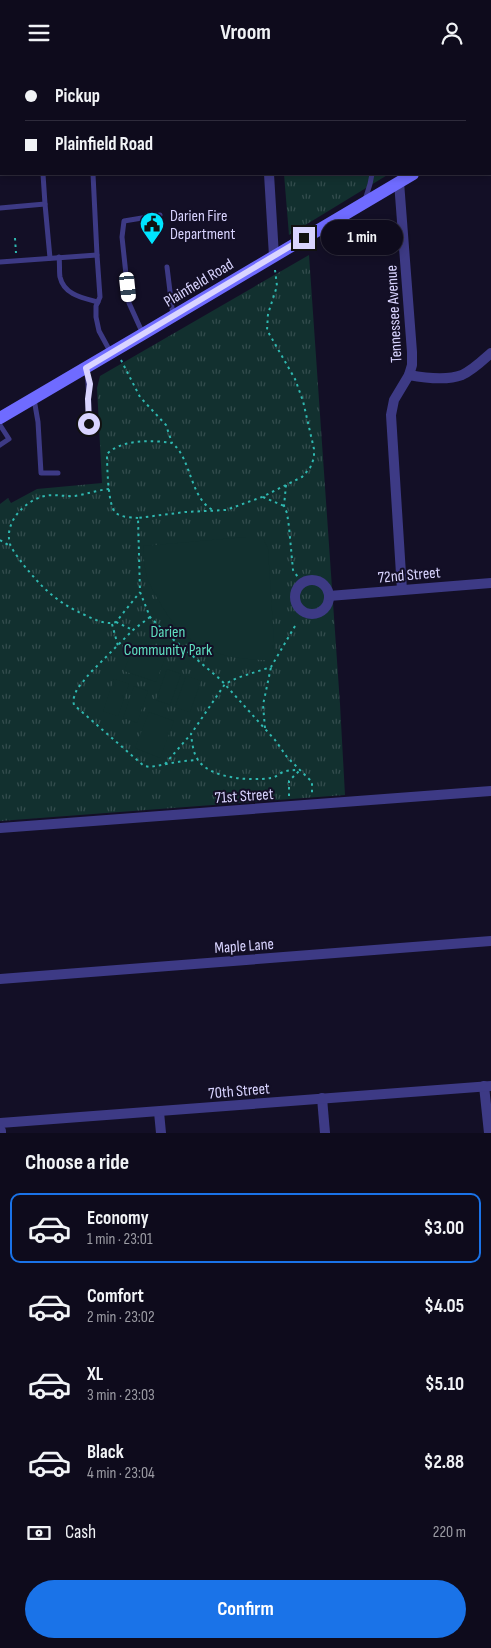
<!DOCTYPE html>
<meta charset="utf-8">
<style>
:root{--surface:#0e0b1c;--page:#1c1929;--text:#f1f3f6;--muted:#9b9ba3;--line:#2e2b3b;--accent:#1a73e8}
body{margin:0;font-family:"Sofia Sans Condensed",sans-serif;background:var(--page);color:var(--text);height:100vh;display:flex;flex-direction:column;font-size:19px;white-space:nowrap}
*{box-sizing:border-box;margin:0}
p{font-size:16px;color:var(--muted)}
.icon{flex:none;width:28px;height:28px;fill:none;stroke:currentColor;stroke-width:2;stroke-linecap:round;stroke-linejoin:round}
.map{position:relative;height:1068px;overflow:hidden}
.sheet{display:flex;flex-direction:column;background:var(--surface);flex:1}
.sheet>*{flex:none}
.guide{position:absolute;left:0px;top:0px;width:491px;height:110px;box-shadow:0 2px 8px #0003,0 0 0 1px var(--line);display:grid;align-content:center;height:110px;padding:0 25px;background:var(--surface)}
.end{position:absolute;width:22px;height:22px;margin:-11px;border:6px solid #d9d4ff;background:#111;box-shadow:0 0 0 2px #111}
.from{border-radius:50%}
.bubble{position:absolute;height:35px;border-radius:18px;background:var(--surface);box-shadow:0 2px 8px #0003,0 0 0 1px var(--line);font-size:16px;font-weight:700;line-height:35px;text-align:center}
.car{position:absolute;width:15px;height:30px;margin:-15px -8px;border-radius:6px;box-shadow:0 0 4px 1px #0007;background:linear-gradient(#fff 24%,#345 0 40%,#fff 0 76%,#345 0 86%,#fff 0)}
.guide b{display:flex;align-items:center;gap:18px;height:48px;font-size:19px}
.guide b+b{border-top:1px solid var(--line)}
.guide i{width:12px;height:12px;background:var(--text)}
ul{padding:0;list-style:none}
li{display:flex;align-items:center;gap:15px;height:70px;margin:0 10px 8px;padding:0 15px;border:2px solid transparent;border-radius:10px}
li div{flex:1}
li b{display:block;font-size:19px}
li em{font-style:normal;font-weight:700}
li.active{border-color:var(--accent)}
li>.icon{width:45px;height:45px;stroke-width:1.5}
h2{padding:0 25px;font-size:22px;line-height:60px}
.pay{display:flex;align-items:center;gap:12px;height:55px;padding:0 25px;font-size:19px}
.pay p{margin-inline-start:auto}
.primary-button{display:flex;gap:10px;margin-top:auto;padding:10px 25px}
.primary-button a{flex:1;height:58px;border-radius:30px;background:var(--accent);color:#fff;font-size:20px;font-weight:700;line-height:58px;text-align:center}
header{display:flex;justify-content:space-between;align-items:center;height:65px;padding:0 25px;background:var(--surface);font-size:22px;font-weight:700}
.map>svg:first-child{display:block}
</style>
<header><svg class="icon" aria-label="menu" viewBox="0 0 24 24"><path d="M4 6h16M4 12h16M4 18h16"/></svg>Vroom<svg class="icon" aria-label="person" viewBox="0 0 24 24"><circle cx="12" cy="8" r="4"/><path d="M4 21q1-7 8-7t8 7"/></svg></header>
<div class="map">
<svg width="491" height="1068" viewBox="0 0 491 1068">
<defs>
<pattern id="park-tufts" width="24" height="20" patternUnits="userSpaceOnUse" patternTransform="scale(1.25)"><rect width="24" height="20" fill="#12302f"/><path d="M3 7l-1-3M5 7V3M7 7l1-3M15 17l-1-3M17 17v-4M19 17l1-3" fill="none" stroke="#344d4e"/></pattern>
</defs>
<rect width="100%" height="100%" fill="#130f26"/>
<g fill="url(#park-tufts)">
<path d="M275,0H488L489,1H275Z"/>
<path d="M284,109H389L289,170Z"/>
<path d="M309,190L340,639L345,730L0,756V439L8,433L11,438L37,424L102,418L97,323L100,311Z"/>
</g>
<g fill="#12302f">
<path d="M246,472H261L264,475L268,484L275,593L271,595C220,595 184,583 159,536C154,528 150,521 147,512C144,502 144,491 143,481Z"/>
<path d="M133,582L165,593L156,617L124,606Z"/>
<path d="M167,604L181,609L170,640L156,635Z"/>
<path d="M186,611L201,616L190,647L175,642Z"/>
<path d="M114,614L129,619L118,651L103,646Z"/>
<path d="M134,621L148,626L137,658L123,653Z"/>
<path d="M149,647L174,656L160,693L135,683Z"/>
</g>
<g fill="none" stroke-linecap="round" stroke-linejoin="round">
<g stroke="#2fb8b0" stroke-width="2" stroke-dasharray="2.5 4" stroke-linecap="butt">
<path d="M15,173L16,188"/>
<path d="M275,205L277,221L268,249L267,265L295,314L303,336L314,384V393L310,403L302,412L262,432L226,445L185,447L138,453L140,527L150,552L168,570L221,615L275,675L287,692L312,717V729"/>
<path d="M121,295L140,332L166,360L172,378"/>
<path d="M286,420L284,441L287,448L289,462L293,505L302,518"/>
<path d="M109,424C98,425 87,429 75,431C64,432 52,428 41,432C23,438 4,458 10,479C12,485 18,492 22,498C43,524 56,537 87,551C96,555 105,560 116,557L140,527"/>
<path d="M263,432L284,441"/>
<path d="M138,453C131,452 121,453 115,447C108,440 107,400 107,389C122,374 152,375 172,378C175,381 178,383 180,387C191,404 194,436 213,445"/>
<path d="M0,475L10,481"/>
<path d="M150,552L133,565L90,608L77,624L73,635L74,640L144,701L150,702L183,696L198,695"/>
<path d="M116,557L133,565"/>
<path d="M112,559L118,581"/>
<path d="M295,561L271,602L237,613L225,619L191,669C192,677 193,688 198,695C211,714 251,716 271,713C275,713 277,710 281,708C287,705 293,705 300,705"/>
<path d="M265,663L263,640L271,602"/>
<path d="M165,699L191,669"/>
<path d="M289,731V716L300,705"/>
</g>
<g stroke="#3d3a85" stroke-width="5">
<path d="M137,1L139,0"/>
<path d="M413,1V0"/>
<path d="M43,109L45,139"/>
<path d="M93,109L97,190"/>
<path d="M365,135L370,119L372,109"/>
<path d="M0,143L45,139L50,193"/>
<path d="M59,192C60,199 59,206 60,212C64,230 83,233 98,237"/>
<path d="M0,197L97,190L100,232L96,241V252L99,266L111,288"/>
<path d="M167,202L173,251"/>
<path d="M143,269L129,238L122,172L124,156L160,150"/>
<path d="M86,303C90,321 88,340 89,359"/>
<path d="M34,334L38,357L41,408H58"/>
<path d="M0,360L9,374L0,380"/>
</g>
<g stroke="#3d3a85" stroke-width="10">
<path d="M245,0L247,1"/>
<path d="M269,109L274,191"/>
<path d="M399,117L412,287V300L409,310L394,335L391,350L402,525"/>
<path d="M409,310C425,313 446,316 462,310C473,305 482,296 491,288"/>
<circle cx="312" cy="532" r="17"/>
<path d="M329,531L491,518"/>
<path d="M0,763L491,726"/>
<path d="M0,914L491,876"/>
<path d="M484,1021L489,1068"/>
<path d="M322,1033L325,1068"/>
<path d="M159,1047L161,1068"/>
<path d="M0,1058L491,1021"/>
</g>
<path stroke="#3d3a85" stroke-width="12" d="M0,1066V1068"/>
<g stroke="#6f6bff" stroke-width="12">
<path d="M490,62L491,61"/>
<path d="M0,353L143,269L413,109"/>
</g>
</g>
<g fill="none" stroke-linecap="round" stroke-linejoin="round">
<path stroke="#d9d4ff" stroke-width="6" d="M89,359L88,334L90,319L86,303L304,173"/>
</g>
<defs>
<symbol id="civic-pin" viewBox="-11 -11 22 30"><path d="M0 17L-7.5 6A9.5 9.5 0 1 1 7.5 6Z" fill="#00e5ff" stroke="#130f26"/><path d="M-.6-6.5H3V-4.5H.6V-3L4-1V1h2V6H-6V1h2V-1L-.6-3ZM-1.2 2.5V6h2.4V2.5Z" fill="#111"/></symbol>
</defs>
<g fill-rule="evenodd">
<use href="#civic-pin" x="138" y="145" width="28" height="38"/>
</g>
<g text-anchor="middle" stroke-width="4" stroke-linejoin="round" paint-order="stroke">
<g font-size="16" fill="#d9d4ff" stroke="#130f26" text-anchor="start">
<text x="170" y="156">Darien Fire<tspan x="170" dy="18">Department</tspan></text>
</g>
<g font-size="16" fill="#d9d4ff" stroke="#130f26">
<text transform="translate(198 217) rotate(-31)" y="6">Plainfield Road</text>
<text transform="translate(393 249) rotate(-93)" y="6">Tennessee Avenue</text>
<text transform="translate(409 509) rotate(-5)" y="6">72nd Street</text>
<text transform="translate(244 730) rotate(-4)" y="6">71st Street</text>
<text transform="translate(244 880) rotate(-4)" y="6">Maple Lane</text>
<text transform="translate(239 1025) rotate(-5)" y="6">70th Street</text>
</g>
<g font-size="16" fill="#5fe0c0" stroke="#130f26">
<text x="168" y="572">Darien<tspan x="168" dy="18">Community Park</tspan></text>
</g>
</g>
</svg>
<i class="end from" style="left:89px;top:359px"></i>
<i class="end" style="left:304px;top:173px"></i>
<div class="bubble" style="left:321px;top:155px;width:82px">1 min</div>
<i class="car" style="left:128px;top:222px;rotate:174deg"></i>
<div class="guide">
<b><i class="from"></i>Pickup</b>
<b><i></i>Plainfield Road</b>
</div>
</div>
<section class="sheet">
<h2>Choose a ride</h2>
<ul>
<li class="active"><svg class="icon" aria-label="car" viewBox="0 0 24 24"><path d="M5 17H2v-5l4-1 3-4h7l3 4 3 1v5h-3M9 17h6M6 11h13"/><circle cx="7" cy="17" r="2"/><circle cx="17" cy="17" r="2"/></svg><div><b>Economy</b><p>1 min · 23:01</p></div><em>$3.00</em></li>
<li><svg class="icon" aria-label="car" viewBox="0 0 24 24"><path d="M5 17H2v-5l4-1 3-4h7l3 4 3 1v5h-3M9 17h6M6 11h13"/><circle cx="7" cy="17" r="2"/><circle cx="17" cy="17" r="2"/></svg><div><b>Comfort</b><p>2 min · 23:02</p></div><em>$4.05</em></li>
<li><svg class="icon" aria-label="car" viewBox="0 0 24 24"><path d="M5 17H2v-5l4-1 3-4h7l3 4 3 1v5h-3M9 17h6M6 11h13"/><circle cx="7" cy="17" r="2"/><circle cx="17" cy="17" r="2"/></svg><div><b>XL</b><p>3 min · 23:03</p></div><em>$5.10</em></li>
<li><svg class="icon" aria-label="car" viewBox="0 0 24 24"><path d="M5 17H2v-5l4-1 3-4h7l3 4 3 1v5h-3M9 17h6M6 11h13"/><circle cx="7" cy="17" r="2"/><circle cx="17" cy="17" r="2"/></svg><div><b>Black</b><p>4 min · 23:04</p></div><em>$2.88</em></li>
</ul>
<div class="pay"><svg class="icon" aria-label="cash" viewBox="0 0 24 24"><path d="M3 7h18v10H3z"/><circle cx="12" cy="12" r="2"/></svg>Cash<p>220 m</p></div>
<div class="primary-button"><a>Confirm</a></div>
</section>
